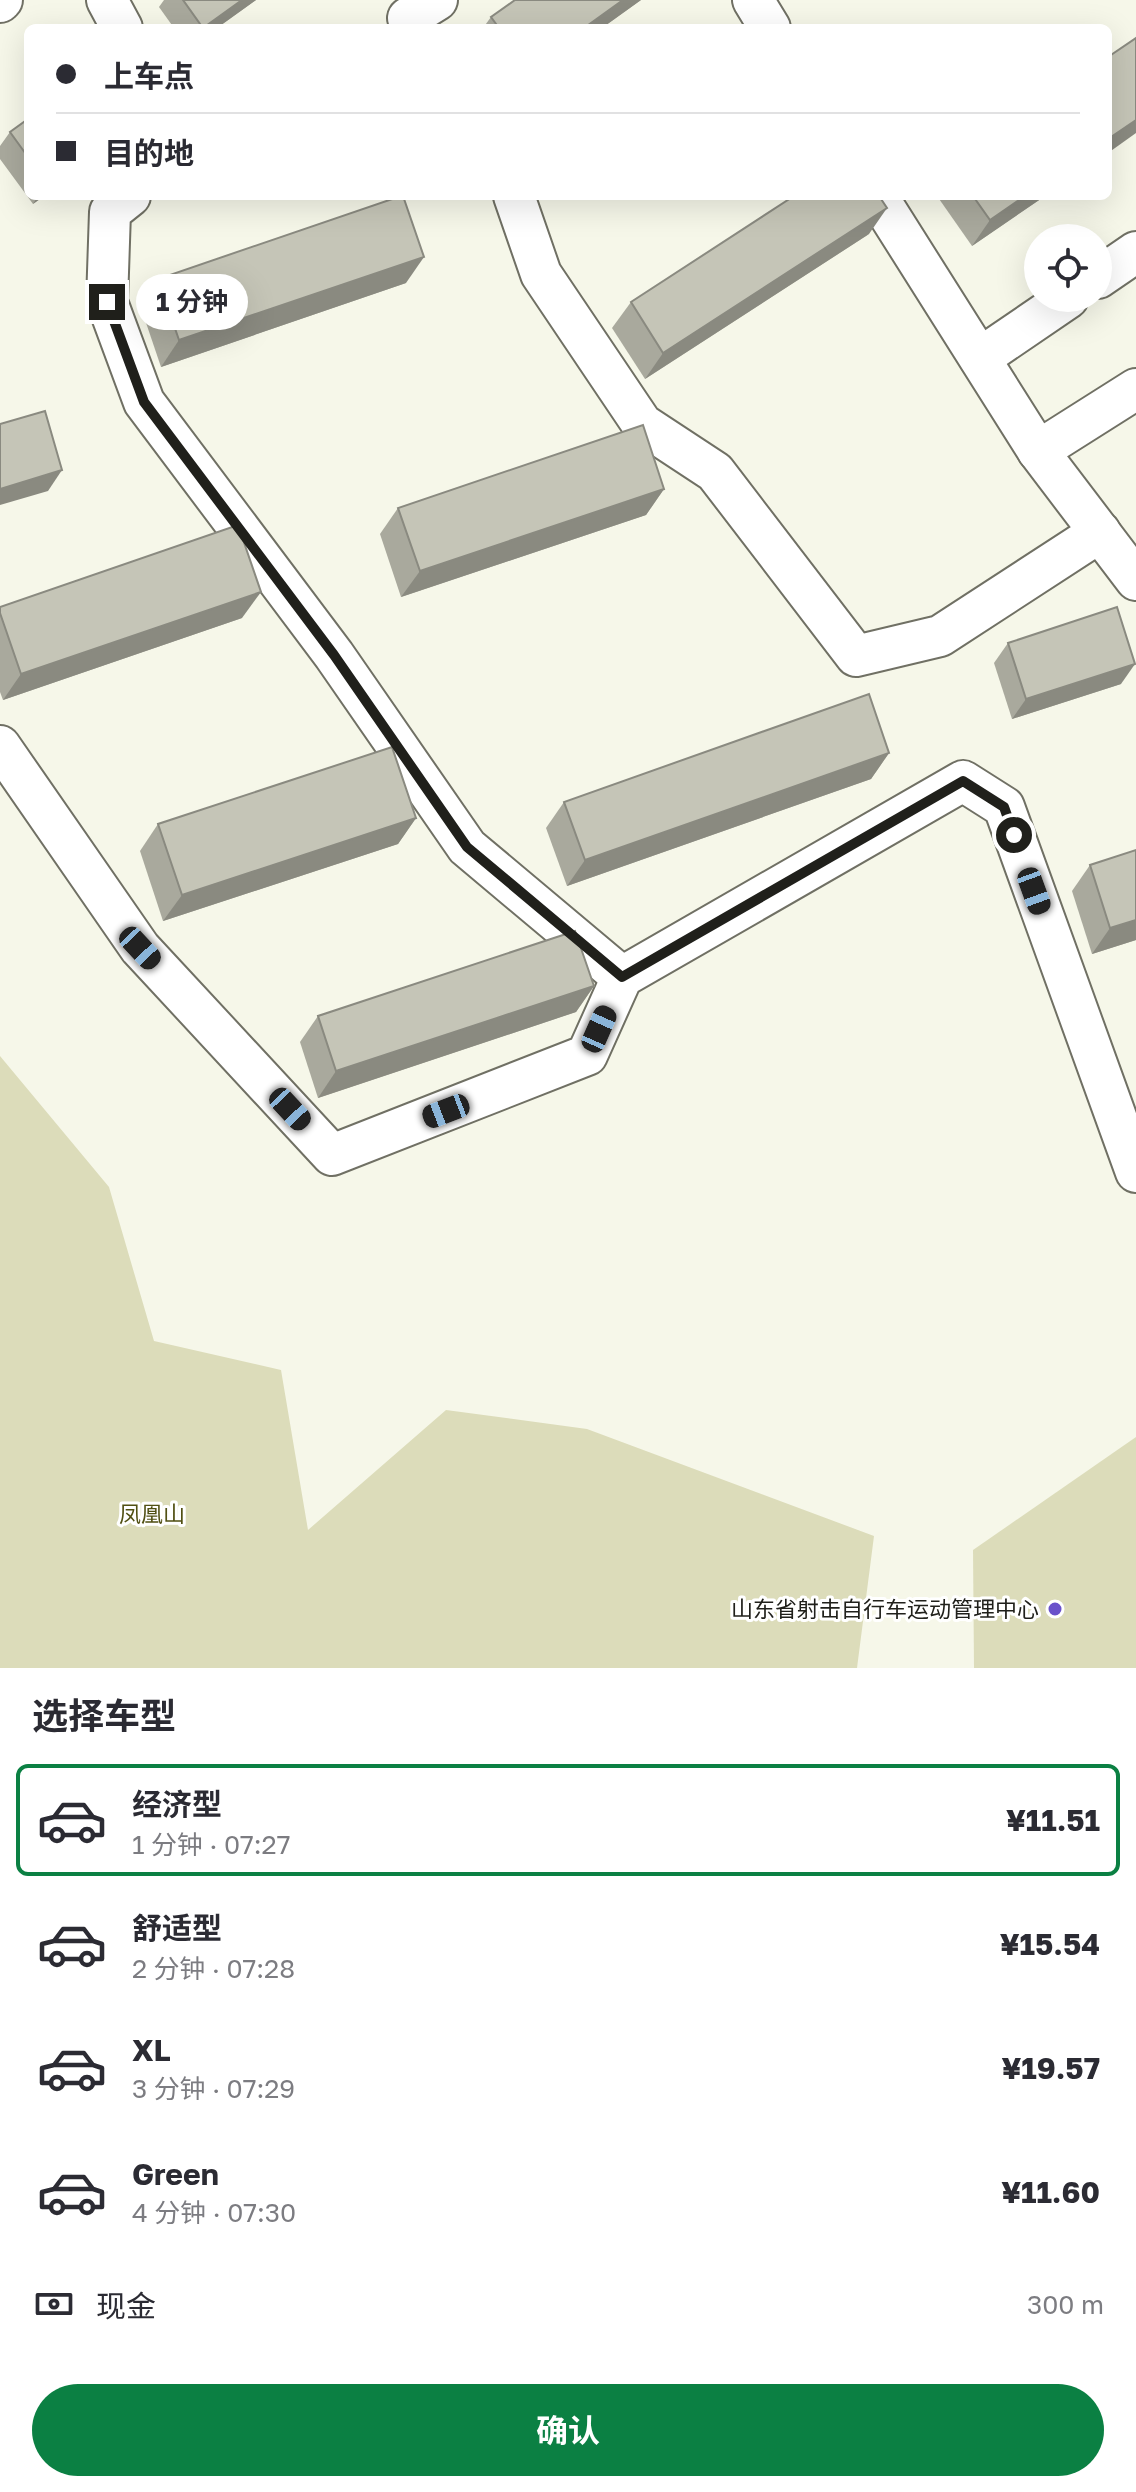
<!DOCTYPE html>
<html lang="zh">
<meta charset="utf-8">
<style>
:root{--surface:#fff;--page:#f7f7f7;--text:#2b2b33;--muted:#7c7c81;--line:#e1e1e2;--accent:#0b8043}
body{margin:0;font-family:"Golos Text","Noto Sans SC",sans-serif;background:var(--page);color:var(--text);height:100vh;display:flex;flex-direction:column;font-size:30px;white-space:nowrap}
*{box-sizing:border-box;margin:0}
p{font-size:26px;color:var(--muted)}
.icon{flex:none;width:44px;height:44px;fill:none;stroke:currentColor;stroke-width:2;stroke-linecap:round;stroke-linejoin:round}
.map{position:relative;height:1668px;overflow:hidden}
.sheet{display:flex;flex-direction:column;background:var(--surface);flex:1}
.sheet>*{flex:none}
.banner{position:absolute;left:24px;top:24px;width:1088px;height:176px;border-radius:12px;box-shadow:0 8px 32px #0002;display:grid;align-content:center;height:176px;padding:0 32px;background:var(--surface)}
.fabs{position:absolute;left:1024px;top:224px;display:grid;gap:16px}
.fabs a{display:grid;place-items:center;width:88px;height:88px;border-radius:50%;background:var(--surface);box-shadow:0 8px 32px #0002;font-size:40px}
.end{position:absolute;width:36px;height:36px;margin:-18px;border:10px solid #20201b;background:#fff;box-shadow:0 0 0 4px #fff}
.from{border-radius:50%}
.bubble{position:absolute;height:56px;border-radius:28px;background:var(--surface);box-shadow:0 8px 32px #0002;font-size:26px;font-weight:700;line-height:56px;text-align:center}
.car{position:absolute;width:24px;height:48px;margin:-24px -12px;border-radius:10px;box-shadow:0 0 6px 2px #0007;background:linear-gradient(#222 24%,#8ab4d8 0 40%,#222 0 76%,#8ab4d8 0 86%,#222 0)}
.banner b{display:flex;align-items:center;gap:28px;height:76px;font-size:30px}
.banner b+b{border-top:2px solid var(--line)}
.banner i{width:20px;height:20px;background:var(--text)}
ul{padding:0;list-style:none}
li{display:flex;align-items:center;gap:24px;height:112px;margin:0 16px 12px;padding:0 16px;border:4px solid transparent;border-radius:12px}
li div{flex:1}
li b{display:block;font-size:30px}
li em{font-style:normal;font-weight:700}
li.on{border-color:var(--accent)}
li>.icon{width:72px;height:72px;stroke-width:1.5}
h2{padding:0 32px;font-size:36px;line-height:96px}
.pay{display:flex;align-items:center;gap:20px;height:88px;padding:0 32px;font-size:30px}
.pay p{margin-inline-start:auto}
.action{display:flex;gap:16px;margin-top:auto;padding:16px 32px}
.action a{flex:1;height:92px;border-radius:48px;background:var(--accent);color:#fff;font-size:32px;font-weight:700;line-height:92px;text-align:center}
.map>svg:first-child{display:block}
</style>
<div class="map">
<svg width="1136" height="1668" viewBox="0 0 1136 1668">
<rect width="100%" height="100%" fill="#f6f7e9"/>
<g fill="#dcdcba">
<path d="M0,1056L109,1187L154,1341L281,1370L308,1530L446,1410L587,1429L874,1536L857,1668H0Z"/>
<path d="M1136,1437V1668H974L973,1550Z"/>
</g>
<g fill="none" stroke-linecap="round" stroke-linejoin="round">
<defs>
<g id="minor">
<path d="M107,0L122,28"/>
<path d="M753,0L770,28"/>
<path d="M0,2L2,0"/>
<path d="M416,28L408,18L437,0"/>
<path d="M130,196L110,212L107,302L144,402L334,655L467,847L622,977"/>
<path d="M514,196L541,274L642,424L715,472L856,656L940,636L1100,532"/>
<path d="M877,196L1038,451L1136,580"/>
<path d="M1098,278L1136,252"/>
<path d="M980,358L1068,298"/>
<path d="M1038,451L1136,389"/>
<path d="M0,746L140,948L332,1155L587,1055L622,977L963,781L1004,807L1136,1172"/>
</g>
</defs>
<use href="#minor" stroke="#707064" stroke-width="44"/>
<use href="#minor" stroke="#fff" stroke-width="40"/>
</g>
<g fill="#a9a99d">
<path d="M164,0H256L217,28H174L159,7Z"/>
<path d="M515,0H641L602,28H483L491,17Z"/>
<path d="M28,119V196H44L33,204L0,159V146L10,132Z"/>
<path d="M937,196H1045L972,246Z"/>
<path d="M869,234L645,379L612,328L631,302Z"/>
<path d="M158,279L406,283L161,367L140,305Z"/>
<path d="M664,489L646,515L401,597L380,534L398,508Z"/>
<path d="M0,607L242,618L3,700L0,692Z"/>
<path d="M1008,643L1121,684L1012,719L994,663Z"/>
<path d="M889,753L871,779L567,886L546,828L564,802Z"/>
<path d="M416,818L398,844L163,921L140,851L158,824Z"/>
<path d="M1136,850V940L1092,954L1072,891L1090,865Z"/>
<path d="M594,986L576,1012L318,1098L300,1042L318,1016Z"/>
</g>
<g fill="#8a8a80">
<path d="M242,0H256L217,28H203Z"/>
<path d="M623,0H641L602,28H584Z"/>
<path d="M1136,120V133L1108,153V139Z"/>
<path d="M38,196H44L33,204Z"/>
<path d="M1025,196H1045L972,246L990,220Z"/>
<path d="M887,208L869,234L645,379L663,353Z"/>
<path d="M424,257L406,283L161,367L179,340Z"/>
<path d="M62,470L48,491L0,505V489Z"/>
<path d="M664,489L646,515L401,597L420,571Z"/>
<path d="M261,592L242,618L3,700L21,674Z"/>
<path d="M1135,664L1121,684L1012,719L1026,699Z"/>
<path d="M889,753L871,779L567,886L585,860Z"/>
<path d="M416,818L398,844L163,921L182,895Z"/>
<path d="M1136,920V940L1092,954L1110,928Z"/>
<path d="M594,986L576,1012L318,1098L336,1071Z"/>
</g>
<g fill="#c5c5b7" stroke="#8a8a80" stroke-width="2">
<path d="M183,0H242L203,28Z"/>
<path d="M515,0H623L584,28H499L491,17Z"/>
<path d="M1136,38V120L1108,139V57Z"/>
<path d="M28,119V157L10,132Z"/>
<path d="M401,196H403L424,257L179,340L158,279Z"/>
<path d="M794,196H879L887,208L663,353L631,302Z"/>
<path d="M973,196H1025L990,220Z"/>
<path d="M45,411L62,470L0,489V424Z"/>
<path d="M643,425L664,489L420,571L398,508Z"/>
<path d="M238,525L261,592L21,674L0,613V607Z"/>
<path d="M1117,607L1135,664L1026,699L1008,643Z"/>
<path d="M869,694L889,753L585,860L564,802Z"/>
<path d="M392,747L416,818L182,895L158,824Z"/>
<path d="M1136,850V920L1110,928L1090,865Z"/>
<path d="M575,931L594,986L336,1071L318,1016Z"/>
</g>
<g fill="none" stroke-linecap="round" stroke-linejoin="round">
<path stroke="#20201b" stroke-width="10" d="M107,302L144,402L334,655L467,847L622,977L963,781L1004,807L1014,835"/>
</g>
<circle fill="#6951ca" stroke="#fff" stroke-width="3" cx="1055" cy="1609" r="8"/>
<g text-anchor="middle" stroke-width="6" stroke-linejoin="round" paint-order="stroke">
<g font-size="22" fill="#515013" stroke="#fff">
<text x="152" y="1522">凤凰山</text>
</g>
<g font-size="22" fill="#20201b" stroke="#fff" text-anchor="end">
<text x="1039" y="1617">山东省射击自行车运动管理中心</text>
</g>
</g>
</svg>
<div class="fabs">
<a><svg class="icon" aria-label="locate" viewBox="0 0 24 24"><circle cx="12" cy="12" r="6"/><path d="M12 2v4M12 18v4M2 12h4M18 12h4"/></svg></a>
</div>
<i class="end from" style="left:1014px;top:835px"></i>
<i class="end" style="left:107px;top:302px"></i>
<div class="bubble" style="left:136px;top:274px;width:112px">1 分钟</div>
<i class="car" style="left:1034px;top:891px;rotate:160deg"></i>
<i class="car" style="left:140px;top:948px;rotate:137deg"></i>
<i class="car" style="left:599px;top:1029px;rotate:24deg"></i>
<i class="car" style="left:290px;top:1109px;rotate:137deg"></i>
<i class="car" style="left:446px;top:1111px;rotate:249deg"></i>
<div class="banner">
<b><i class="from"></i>上车点</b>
<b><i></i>目的地</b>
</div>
</div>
<section class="sheet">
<h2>选择车型</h2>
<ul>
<li class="on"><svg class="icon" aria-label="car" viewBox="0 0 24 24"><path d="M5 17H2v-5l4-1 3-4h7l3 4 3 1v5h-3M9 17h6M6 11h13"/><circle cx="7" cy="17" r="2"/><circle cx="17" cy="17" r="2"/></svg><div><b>经济型</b><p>1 分钟 · 07:27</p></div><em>¥11.51</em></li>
<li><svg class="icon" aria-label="car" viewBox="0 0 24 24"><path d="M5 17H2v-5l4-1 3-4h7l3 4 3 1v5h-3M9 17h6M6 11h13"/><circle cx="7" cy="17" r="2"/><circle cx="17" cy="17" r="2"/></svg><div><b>舒适型</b><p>2 分钟 · 07:28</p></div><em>¥15.54</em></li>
<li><svg class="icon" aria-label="car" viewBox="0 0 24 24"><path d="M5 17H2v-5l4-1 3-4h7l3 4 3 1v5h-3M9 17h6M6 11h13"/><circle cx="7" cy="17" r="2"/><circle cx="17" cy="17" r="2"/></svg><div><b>XL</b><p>3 分钟 · 07:29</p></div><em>¥19.57</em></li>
<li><svg class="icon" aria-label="car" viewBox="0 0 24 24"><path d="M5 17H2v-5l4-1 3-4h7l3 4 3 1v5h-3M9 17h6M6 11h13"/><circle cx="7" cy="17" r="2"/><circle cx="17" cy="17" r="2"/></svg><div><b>Green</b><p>4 分钟 · 07:30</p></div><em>¥11.60</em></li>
</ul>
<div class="pay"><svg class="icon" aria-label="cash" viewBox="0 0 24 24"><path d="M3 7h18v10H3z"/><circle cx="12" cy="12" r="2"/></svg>现金<p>300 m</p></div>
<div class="action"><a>确认</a></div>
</section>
